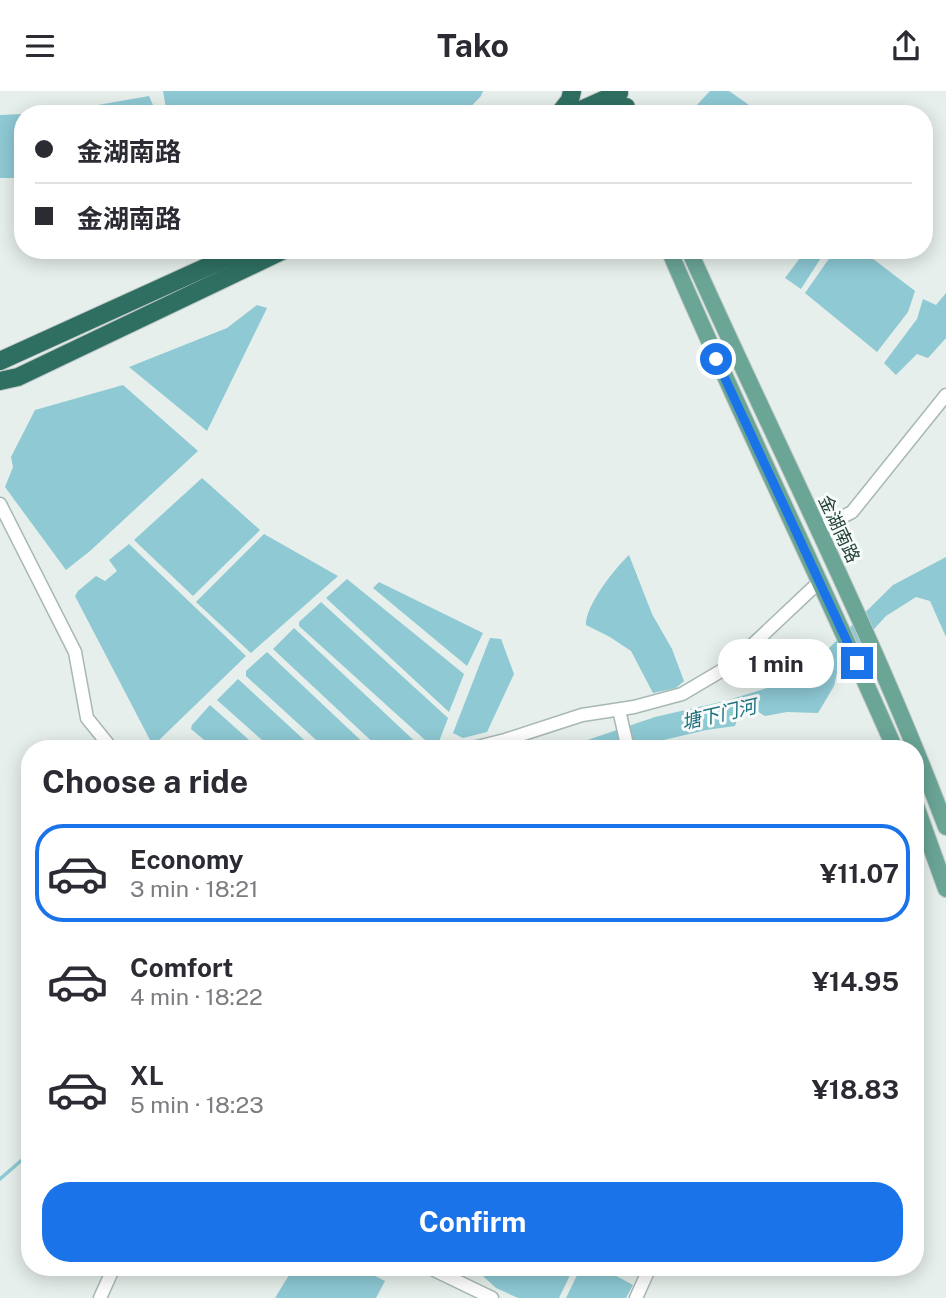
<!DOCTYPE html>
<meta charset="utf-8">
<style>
:root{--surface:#fff;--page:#f7f7f7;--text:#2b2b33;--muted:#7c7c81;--line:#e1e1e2;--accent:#1a73e8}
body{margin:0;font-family:"Public Sans","Noto Sans SC",sans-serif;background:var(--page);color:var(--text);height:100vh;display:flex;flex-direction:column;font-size:26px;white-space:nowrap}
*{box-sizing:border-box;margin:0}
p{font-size:23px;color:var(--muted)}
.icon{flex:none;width:38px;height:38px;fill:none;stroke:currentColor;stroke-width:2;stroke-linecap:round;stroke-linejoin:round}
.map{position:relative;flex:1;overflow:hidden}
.panel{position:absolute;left:21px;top:649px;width:903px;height:536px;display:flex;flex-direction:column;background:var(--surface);border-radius:28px;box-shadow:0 4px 18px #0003}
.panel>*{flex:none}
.guide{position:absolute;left:14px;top:14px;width:919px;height:154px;border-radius:28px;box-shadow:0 4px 18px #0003;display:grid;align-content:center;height:154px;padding:0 21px;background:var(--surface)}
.end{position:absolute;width:32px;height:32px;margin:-16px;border:9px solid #1a73e8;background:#fff;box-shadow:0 0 0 4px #fff}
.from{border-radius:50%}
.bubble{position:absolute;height:49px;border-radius:24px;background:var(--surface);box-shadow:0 4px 18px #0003;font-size:23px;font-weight:700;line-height:49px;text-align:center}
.guide b{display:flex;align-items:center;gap:24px;height:66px;font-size:26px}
.guide b+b{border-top:2px solid var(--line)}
.guide i{width:18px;height:18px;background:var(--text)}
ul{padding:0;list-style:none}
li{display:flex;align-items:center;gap:21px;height:98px;margin:0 14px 10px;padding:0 7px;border:4px solid transparent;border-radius:28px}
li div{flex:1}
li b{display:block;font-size:26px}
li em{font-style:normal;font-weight:700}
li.on{border-color:var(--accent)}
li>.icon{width:63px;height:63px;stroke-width:1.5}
h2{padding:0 21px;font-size:32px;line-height:84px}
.cta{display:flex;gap:14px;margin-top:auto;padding:14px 21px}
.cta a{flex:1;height:80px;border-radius:28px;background:var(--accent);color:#fff;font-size:28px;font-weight:700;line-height:80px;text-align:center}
header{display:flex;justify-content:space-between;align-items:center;height:91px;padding:0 21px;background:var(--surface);font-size:32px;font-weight:700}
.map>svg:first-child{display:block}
</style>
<header><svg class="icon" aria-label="menu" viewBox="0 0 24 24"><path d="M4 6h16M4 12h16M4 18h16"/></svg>Tako<svg class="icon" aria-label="share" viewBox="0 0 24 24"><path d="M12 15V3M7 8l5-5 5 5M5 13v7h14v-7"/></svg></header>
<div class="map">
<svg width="946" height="1207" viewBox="0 0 946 1207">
<rect width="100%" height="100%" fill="#e6efeb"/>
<g fill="#8ec9d4">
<path d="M163,0H483L481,5L464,23H167Z"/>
<path d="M710,0H729L762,23H698L695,16Z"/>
<path d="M149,5L157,23H31L52,22Z"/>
<path d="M23,23V87H0V24Z"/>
<path d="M806,159H826L801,198L785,187Z"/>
<path d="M835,159H871L868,164L915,200L908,221L877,261L805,202Z"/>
<path d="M946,202V247L928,267L917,263L896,284L884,272L917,228L923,208L936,214Z"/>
<path d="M257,214L267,217L207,340L129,276L227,237Z"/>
<path d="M123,294L198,360L90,460L66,479L5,396L13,376L11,366L35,319Z"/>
<path d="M202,387L260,439L193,505L134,449Z"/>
<path d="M264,443L338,485L251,562L196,511Z"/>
<path d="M129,453L246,565L156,652L150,649L75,505L78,500L96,485L105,490L117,480L109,469Z"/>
<path d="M629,464L652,523L672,558L684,590L676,597L653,602L631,560L610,546L586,534C585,515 615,477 629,464Z"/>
<path d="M946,466V546L930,510L916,506L886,525L838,577L834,595L818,622L787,621L765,625L757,620L738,625L735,635L706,639L626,658H561L655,626L725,610L793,589L822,564L893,494Z"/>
<path d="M347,488L464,583L449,621L326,507Z"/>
<path d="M379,491L483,542L467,575L373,497Z"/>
<path d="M321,511L448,627L440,648L439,655L435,658L299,535V531Z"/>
<path d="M294,537L423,658H380L273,558Z"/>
<path d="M490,547L501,548L514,583L487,641L463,647L453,642Z"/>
<path d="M267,561L370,658H326L246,585V580Z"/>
<path d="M238,588L314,658H272L217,609Z"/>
<path d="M210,614L259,658H215L191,638L192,634Z"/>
<path d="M294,1176H358L385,1190L376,1207H275Z"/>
<path d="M473,1176H574L559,1207H518L496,1197Z"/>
<path d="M581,1176H600L633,1194L626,1207H566Z"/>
</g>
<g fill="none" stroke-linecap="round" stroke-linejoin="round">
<path stroke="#8ec9d4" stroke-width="3.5" d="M0,1088L30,1062"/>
<defs>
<g id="minor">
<path d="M0,413L75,561L87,627L112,658"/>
<path d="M819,438L852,421L946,304"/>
<path d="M619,619L628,658"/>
<path d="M469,658L505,649L582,624L634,616L682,603L731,574L819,491"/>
<path d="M428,1176L492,1207"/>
<path d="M100,1207L114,1176"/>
<path d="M636,1207L650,1176"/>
</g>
<g id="major">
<path d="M669,159C741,327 822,491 895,658"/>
<path d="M689,159C775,352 872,539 946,736"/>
<path d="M915,712L946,798"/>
</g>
<g id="highway">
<path d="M559,23L570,9L572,0"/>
<path d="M572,23L619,2"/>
<path d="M607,23L626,16"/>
<path d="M0,270L244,159"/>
<path d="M0,290L18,286L284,159"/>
</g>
</defs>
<use href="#minor" stroke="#a8b8b2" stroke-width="15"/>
<use href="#major" stroke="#c2cac8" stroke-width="18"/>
<use href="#highway" stroke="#c2cac8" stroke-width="20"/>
<use href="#minor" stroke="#fff" stroke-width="12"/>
<use href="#major" stroke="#6aa596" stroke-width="16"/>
<use href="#highway" stroke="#2f6f62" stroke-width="18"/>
</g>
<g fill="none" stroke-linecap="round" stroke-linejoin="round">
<path stroke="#1a73e8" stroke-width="9" d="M716,268L857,572"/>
</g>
<g text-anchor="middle" stroke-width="6" stroke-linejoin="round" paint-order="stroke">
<g font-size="18" fill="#24423a" stroke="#f7fbf9">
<text transform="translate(839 438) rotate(65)" y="6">金湖南路</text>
</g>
<g font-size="19" font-style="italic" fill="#1c6f80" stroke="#f7fbf9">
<text transform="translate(719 623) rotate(-13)" y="7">塘下门河</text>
</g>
</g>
</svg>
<i class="end from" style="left:716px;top:268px"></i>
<i class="end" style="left:857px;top:572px"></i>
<div class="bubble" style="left:718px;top:548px;width:116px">1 min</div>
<div class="guide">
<b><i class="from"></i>金湖南路</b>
<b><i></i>金湖南路</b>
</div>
<section class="panel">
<h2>Choose a ride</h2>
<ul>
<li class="on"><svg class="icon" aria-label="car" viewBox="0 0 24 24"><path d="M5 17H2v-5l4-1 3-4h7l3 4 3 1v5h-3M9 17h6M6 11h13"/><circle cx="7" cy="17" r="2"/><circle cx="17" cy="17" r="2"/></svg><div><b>Economy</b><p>3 min · 18:21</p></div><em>¥11.07</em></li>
<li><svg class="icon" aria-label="car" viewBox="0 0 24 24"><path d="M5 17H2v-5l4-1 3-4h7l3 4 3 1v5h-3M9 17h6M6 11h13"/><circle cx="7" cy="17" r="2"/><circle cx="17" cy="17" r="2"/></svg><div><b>Comfort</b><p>4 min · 18:22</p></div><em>¥14.95</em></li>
<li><svg class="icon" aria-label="car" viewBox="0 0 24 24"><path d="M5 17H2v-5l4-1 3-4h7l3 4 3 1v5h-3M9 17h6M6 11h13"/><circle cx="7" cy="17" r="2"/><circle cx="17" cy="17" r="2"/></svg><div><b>XL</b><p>5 min · 18:23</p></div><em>¥18.83</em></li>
</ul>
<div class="cta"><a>Confirm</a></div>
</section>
</div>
